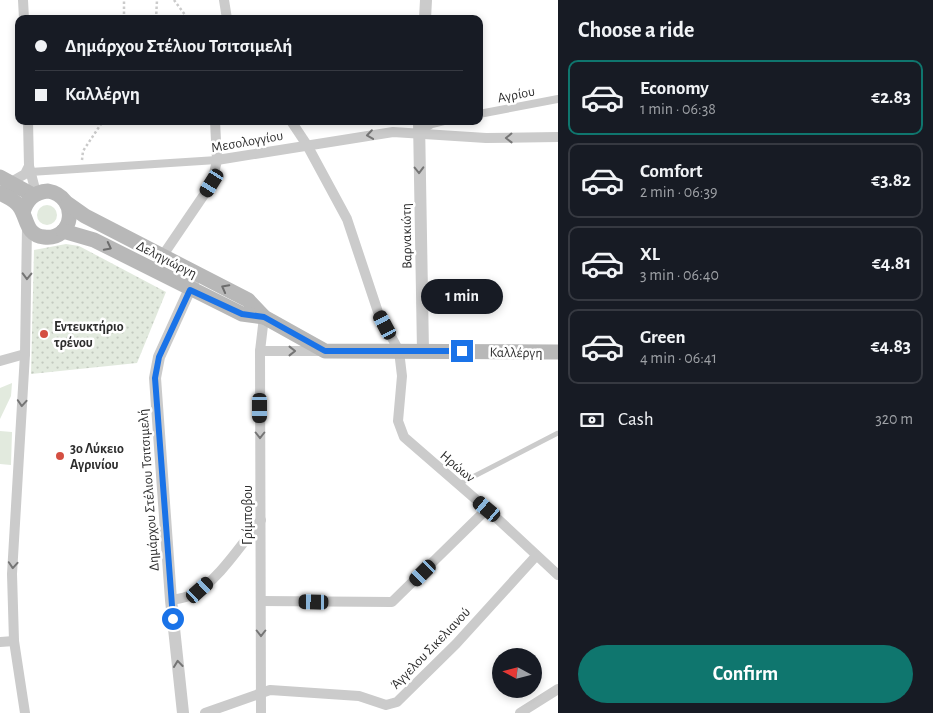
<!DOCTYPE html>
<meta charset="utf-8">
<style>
:root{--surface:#171b24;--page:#242831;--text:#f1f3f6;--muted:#9ea1a6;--line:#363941;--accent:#0f766e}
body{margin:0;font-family:"Alegreya Sans",sans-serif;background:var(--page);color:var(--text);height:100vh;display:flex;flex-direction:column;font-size:19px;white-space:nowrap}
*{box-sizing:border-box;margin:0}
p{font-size:16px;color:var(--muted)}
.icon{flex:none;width:28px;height:28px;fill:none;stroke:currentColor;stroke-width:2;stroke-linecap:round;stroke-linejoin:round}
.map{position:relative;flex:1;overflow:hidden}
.side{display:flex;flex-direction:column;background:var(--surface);width:375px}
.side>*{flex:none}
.hud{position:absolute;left:15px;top:15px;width:468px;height:110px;border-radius:10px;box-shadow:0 2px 8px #0003;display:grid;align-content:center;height:110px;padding:0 20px;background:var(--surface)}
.needle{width:32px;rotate:277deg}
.buttons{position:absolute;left:492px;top:648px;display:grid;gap:10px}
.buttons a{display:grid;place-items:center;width:50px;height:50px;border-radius:50%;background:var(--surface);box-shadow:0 2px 8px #0003;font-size:25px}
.end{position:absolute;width:22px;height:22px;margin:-11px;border:6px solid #1a73e8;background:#fff;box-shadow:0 0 0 2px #fff}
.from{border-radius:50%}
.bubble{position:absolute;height:35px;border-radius:18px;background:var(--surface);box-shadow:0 2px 8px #0003;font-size:16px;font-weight:600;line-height:35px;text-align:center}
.car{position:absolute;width:15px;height:30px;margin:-15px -8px;border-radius:6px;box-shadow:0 0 4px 1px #0007;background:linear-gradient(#222 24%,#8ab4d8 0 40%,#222 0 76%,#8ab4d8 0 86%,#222 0)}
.hud b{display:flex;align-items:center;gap:18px;height:48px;font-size:19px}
.hud b+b{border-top:1px solid var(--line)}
.hud i{width:12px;height:12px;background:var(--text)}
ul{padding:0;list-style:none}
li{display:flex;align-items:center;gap:15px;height:75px;margin:0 10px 8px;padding:0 10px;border:2px solid var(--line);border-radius:10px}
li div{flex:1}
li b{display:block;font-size:19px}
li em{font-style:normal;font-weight:600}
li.current{border-color:var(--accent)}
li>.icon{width:45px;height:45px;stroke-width:1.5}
h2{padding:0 20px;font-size:22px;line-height:60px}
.pay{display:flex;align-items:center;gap:12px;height:55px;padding:0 20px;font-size:19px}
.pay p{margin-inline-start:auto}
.action{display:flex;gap:10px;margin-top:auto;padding:10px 20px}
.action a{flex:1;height:58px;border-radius:30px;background:var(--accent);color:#fff;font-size:20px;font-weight:600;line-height:58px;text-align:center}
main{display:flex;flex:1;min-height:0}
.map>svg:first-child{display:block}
</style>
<main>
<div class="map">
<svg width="558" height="713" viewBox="0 0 558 713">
<defs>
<pattern id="park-dots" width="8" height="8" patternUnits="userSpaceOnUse" patternTransform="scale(1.25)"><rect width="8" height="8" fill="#e2eade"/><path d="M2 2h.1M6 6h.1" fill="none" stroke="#c2c9bf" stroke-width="1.8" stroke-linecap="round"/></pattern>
</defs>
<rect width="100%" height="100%" fill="#fff"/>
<g fill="#e2eade">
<circle cx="47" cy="215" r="10"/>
<path d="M12,383L11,396L0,419V388Z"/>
<path d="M0,431L12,432L11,465L0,464Z"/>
</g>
<path fill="url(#park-dots)" d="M66,244L79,246L166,292L137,363L31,374L34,250Z"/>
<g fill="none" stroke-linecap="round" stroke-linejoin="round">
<g stroke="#cbcbcb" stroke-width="2.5" stroke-dasharray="2.5 2.5" stroke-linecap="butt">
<path d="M174,0L188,19"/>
<path d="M124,19V0"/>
<path d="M156,19L157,0"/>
<path d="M82,160L83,151L103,121"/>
</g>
<path stroke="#cbcbcb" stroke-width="5" d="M459,484L558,433"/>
<g stroke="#cbcbcb" stroke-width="8">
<path d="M479,114L558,99"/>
<path d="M418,133L432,124L444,121"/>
<path d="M30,172L217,160"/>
</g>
<g stroke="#cbcbcb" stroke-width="10">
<path d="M23,0L24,19"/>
<path d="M224,0L227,19"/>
<path d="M28,121L29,166L36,193"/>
<path d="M291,121L307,145L347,219L378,312L399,351L402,376L398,421L404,437L487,509L558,575"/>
<path d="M217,160L393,132L486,138L558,137"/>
<path d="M11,182L25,174L29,166"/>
<path d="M159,261L212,183L217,160L215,121"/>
<path d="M260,351H321"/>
<path d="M0,361L25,354"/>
<path d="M171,600C177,599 185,598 191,595C216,584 243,542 261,520"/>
<path d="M261,601L392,602L487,509"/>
<path d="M0,642L14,641"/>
<path d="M25,713L14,641L12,574L25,354L27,227"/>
<path d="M205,713L270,690L359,696L386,705L397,702L456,644L536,556"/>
<path d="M261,713L260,351L264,317"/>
<path d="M520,713L558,689"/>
</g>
<g stroke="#cbcbcb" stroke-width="12">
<path d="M425,19L426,0"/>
<path d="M419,121L423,351"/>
<path d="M183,713L171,600L155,378L159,357L194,280"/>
</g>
<g stroke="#b8b8b8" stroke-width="15">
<path d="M0,177L33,195"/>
<path d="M0,193C7,197 14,199 19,206C28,218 25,235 44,237C74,241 80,197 48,191C34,192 26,200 23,213"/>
<path d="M68,204L85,216L248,300L264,317L325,351L558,352"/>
<path d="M63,231L94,240L242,314L264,317"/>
</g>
</g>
<defs><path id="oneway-chevron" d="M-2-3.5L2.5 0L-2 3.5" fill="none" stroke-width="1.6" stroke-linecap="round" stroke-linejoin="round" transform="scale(1.25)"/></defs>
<g stroke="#757575">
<use href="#oneway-chevron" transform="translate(370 135) rotate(172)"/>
<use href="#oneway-chevron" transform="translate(509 138) rotate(179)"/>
<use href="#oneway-chevron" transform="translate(419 170) rotate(89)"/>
<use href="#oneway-chevron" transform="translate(27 276) rotate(91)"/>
<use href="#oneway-chevron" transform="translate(292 351)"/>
<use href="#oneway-chevron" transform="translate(22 403) rotate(94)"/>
<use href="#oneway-chevron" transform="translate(260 435) rotate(90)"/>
<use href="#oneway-chevron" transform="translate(13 565) rotate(94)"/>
<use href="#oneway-chevron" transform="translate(261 633) rotate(90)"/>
<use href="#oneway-chevron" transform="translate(178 664) rotate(-96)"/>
</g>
<g stroke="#6c6c6c">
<use href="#oneway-chevron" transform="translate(108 247) rotate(27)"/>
<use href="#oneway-chevron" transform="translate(225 288) rotate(-152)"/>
</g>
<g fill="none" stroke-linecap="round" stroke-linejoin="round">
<path stroke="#1a73e8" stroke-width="6" d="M173,619L155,378L159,357L190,290L242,314L264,317L325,351H462"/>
</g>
<g fill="#d44f42" stroke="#fff" stroke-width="2">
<circle cx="44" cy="334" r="5"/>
<circle cx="60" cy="456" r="5"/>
</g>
<g text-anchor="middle" stroke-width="5" stroke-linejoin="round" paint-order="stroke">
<g font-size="14" fill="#2e2e2e" stroke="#fff">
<text transform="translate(516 94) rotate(-11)" y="5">Αγρίου</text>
<text transform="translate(247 141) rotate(-10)" y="5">Μεσολογγίου</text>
<text transform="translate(406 236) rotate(-91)" y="5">Βαρνακιώτη</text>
<text transform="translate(167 259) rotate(27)" y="5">Δεληγιώργη</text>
<text transform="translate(516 352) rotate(1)" y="5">Καλλέργη</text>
<text transform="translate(458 466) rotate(40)" y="5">Ηρώων</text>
<text transform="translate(148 490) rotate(-94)" y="5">Δημάρχου Στέλιου Τσιτσιμελή</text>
<text transform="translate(247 515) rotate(-90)" y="5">Γρίμποβου</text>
<text transform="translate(430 648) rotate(-46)" y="5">Άγγελου Σικελιανού</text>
</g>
<g font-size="14" font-weight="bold" fill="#2e2e2e" stroke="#fff" text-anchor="start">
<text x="54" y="331">Εντευκτήριο<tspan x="54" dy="16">τρένου</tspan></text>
<text x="70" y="453">3ο Λύκειο<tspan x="70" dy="16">Αγρινίου</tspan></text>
</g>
</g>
</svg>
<div class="buttons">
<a><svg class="needle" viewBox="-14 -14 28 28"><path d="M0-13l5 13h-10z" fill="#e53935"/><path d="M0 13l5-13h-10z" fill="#9ea1a6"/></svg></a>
</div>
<i class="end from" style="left:173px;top:619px"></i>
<i class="end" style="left:462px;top:351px"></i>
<div class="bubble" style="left:421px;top:279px;width:82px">1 min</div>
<i class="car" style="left:212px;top:183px;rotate:212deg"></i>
<i class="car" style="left:385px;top:325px;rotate:332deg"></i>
<i class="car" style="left:260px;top:408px;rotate:180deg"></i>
<i class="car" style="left:487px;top:509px;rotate:310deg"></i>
<i class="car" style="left:423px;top:573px;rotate:225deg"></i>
<i class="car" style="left:200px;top:590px;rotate:48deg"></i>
<i class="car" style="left:314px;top:602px;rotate:271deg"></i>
<div class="hud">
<b><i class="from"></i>Δημάρχου Στέλιου Τσιτσιμελή</b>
<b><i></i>Καλλέργη</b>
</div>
</div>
<section class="side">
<h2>Choose a ride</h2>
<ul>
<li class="current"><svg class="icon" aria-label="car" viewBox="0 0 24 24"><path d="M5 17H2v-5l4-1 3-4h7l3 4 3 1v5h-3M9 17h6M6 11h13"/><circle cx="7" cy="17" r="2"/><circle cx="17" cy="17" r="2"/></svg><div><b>Economy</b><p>1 min · 06:38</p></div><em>€2.83</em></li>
<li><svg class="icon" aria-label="car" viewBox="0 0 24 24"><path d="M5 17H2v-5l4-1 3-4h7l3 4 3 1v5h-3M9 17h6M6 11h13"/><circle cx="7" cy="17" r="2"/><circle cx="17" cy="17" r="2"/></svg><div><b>Comfort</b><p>2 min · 06:39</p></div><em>€3.82</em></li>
<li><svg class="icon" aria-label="car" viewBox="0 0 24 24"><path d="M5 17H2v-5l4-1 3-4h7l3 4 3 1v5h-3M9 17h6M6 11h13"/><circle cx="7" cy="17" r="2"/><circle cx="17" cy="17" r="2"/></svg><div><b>XL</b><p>3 min · 06:40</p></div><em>€4.81</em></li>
<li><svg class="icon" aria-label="car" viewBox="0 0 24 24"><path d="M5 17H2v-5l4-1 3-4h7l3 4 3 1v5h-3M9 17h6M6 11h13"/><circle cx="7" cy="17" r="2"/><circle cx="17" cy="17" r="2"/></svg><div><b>Green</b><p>4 min · 06:41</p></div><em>€4.83</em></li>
</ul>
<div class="pay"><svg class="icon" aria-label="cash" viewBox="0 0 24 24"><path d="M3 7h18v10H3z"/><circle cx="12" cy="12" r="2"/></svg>Cash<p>320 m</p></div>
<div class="action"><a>Confirm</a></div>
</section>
</main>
